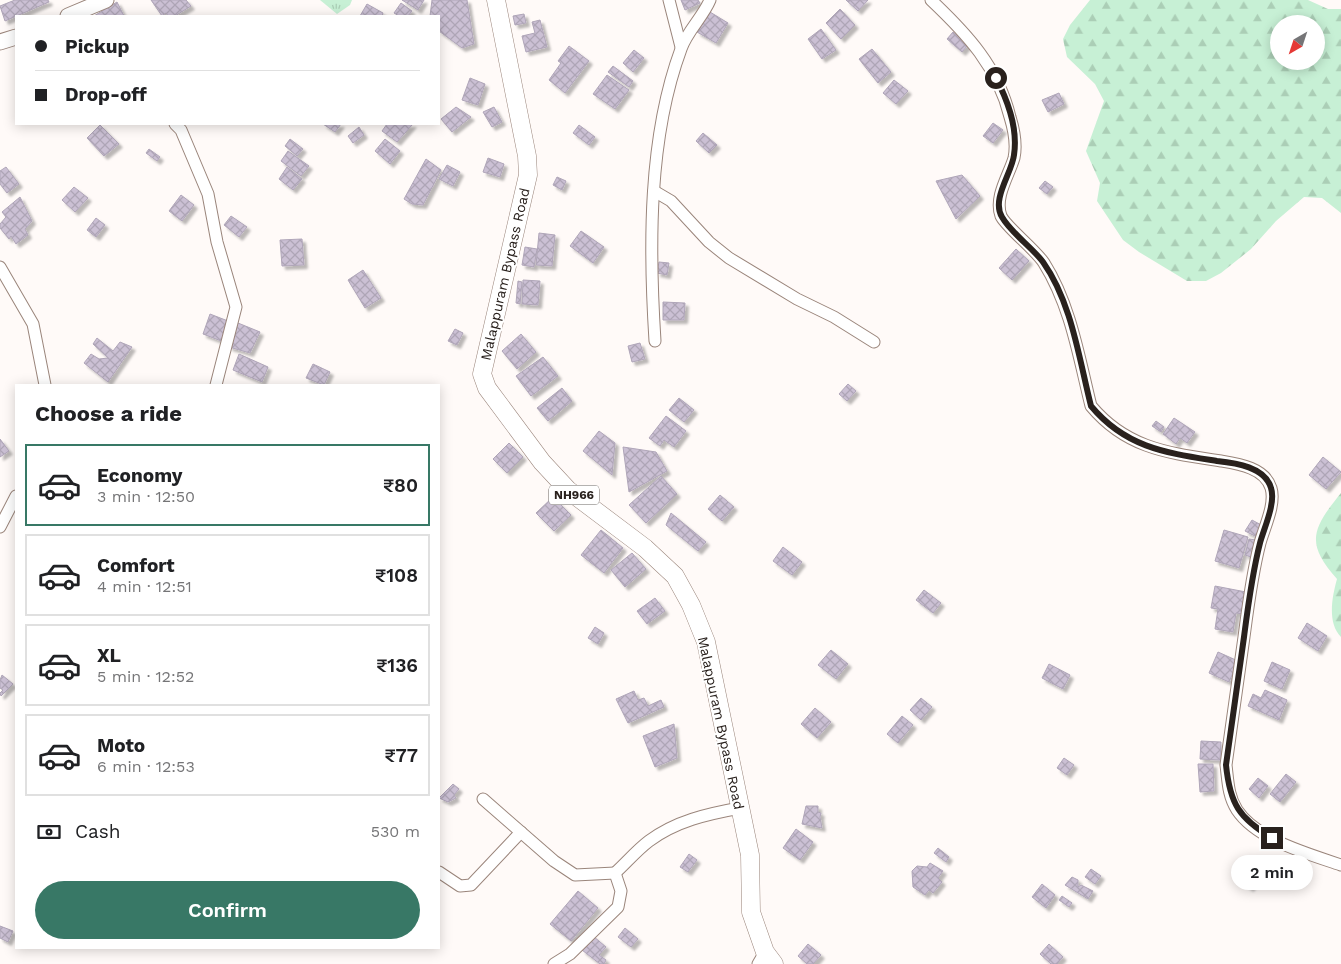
<!DOCTYPE html>
<meta charset="utf-8">
<style>
:root{--surface:#fff;--page:#f6f6f6;--text:#202124;--muted:#757577;--line:#e0e0e0;--accent:#387866}
body{margin:0;font-family:"Work Sans",sans-serif;background:var(--page);color:var(--text);height:100vh;display:flex;flex-direction:column;font-size:19px;white-space:nowrap}
*{box-sizing:border-box;margin:0}
p{font-size:16px;color:var(--muted)}
.icon{flex:none;width:28px;height:28px;fill:none;stroke:currentColor;stroke-width:2;stroke-linecap:round;stroke-linejoin:round}
.map{position:relative;flex:1;overflow:hidden}
.sheet{position:absolute;left:15px;top:384px;width:425px;height:565px;display:flex;flex-direction:column;background:var(--surface);border-radius:0px;box-shadow:0 2px 12px #0003}
.sheet>*{flex:none}
.guide{position:absolute;left:15px;top:15px;width:425px;height:110px;border-radius:0px;box-shadow:0 2px 12px #0003;display:grid;align-content:center;height:110px;padding:0 20px;background:var(--surface)}
.needle{width:32px;rotate:219deg}
.tools{position:absolute;left:1270px;top:15px;display:grid;gap:10px}
.tools a{display:grid;place-items:center;width:55px;height:55px;border-radius:50%;background:var(--surface);box-shadow:0 2px 12px #0003;font-size:25px}
.end{position:absolute;width:22px;height:22px;margin:-11px;border:6px solid #29211d;background:#fff;box-shadow:0 0 0 2px #fff}
.from{border-radius:50%}
.bubble{position:absolute;height:35px;border-radius:18px;background:var(--surface);box-shadow:0 2px 12px #0003;font-size:16px;font-weight:600;line-height:35px;text-align:center}
.guide b{display:flex;align-items:center;gap:18px;height:48px;font-size:19px}
.guide b+b{border-top:1px solid var(--line)}
.guide i{width:12px;height:12px;background:var(--text)}
ul{padding:0;list-style:none}
li{display:flex;align-items:center;gap:15px;height:82px;margin:0 10px 8px;padding:0 10px;border:2px solid var(--line);border-radius:0px}
li div{flex:1}
li b{display:block;font-size:19px}
li em{font-style:normal;font-weight:600}
li.active{border-color:var(--accent)}
li>.icon{width:45px;height:45px;stroke-width:1.5}
h2{padding:0 20px;font-size:22px;line-height:60px}
.pay{display:flex;align-items:center;gap:12px;height:55px;padding:0 20px;font-size:19px}
.pay p{margin-inline-start:auto}
.cta{display:flex;gap:10px;margin-top:auto;padding:10px 20px}
.cta a{flex:1;height:58px;border-radius:30px;background:var(--accent);color:#fff;font-size:20px;font-weight:600;line-height:58px;text-align:center}
.map>svg:first-child{display:block}
</style>
<div class="map">
<svg width="1341" height="964" viewBox="0 0 1341 964">
<defs>
<pattern id="forest-firs" width="22" height="20" patternUnits="userSpaceOnUse" patternTransform="scale(1.25)"><rect width="22" height="20" fill="#c7f0d5"/><path d="M5 1l3.5 6h-7zM16 11l3.5 6h-7z" fill="#abceb6"/></pattern>
<pattern id="park-tufts" width="24" height="20" patternUnits="userSpaceOnUse" patternTransform="scale(1.25)"><rect width="24" height="20" fill="#c7f0d5"/><path d="M3 7l-1-3M5 7V3M7 7l1-3M15 17l-1-3M17 17v-4M19 17l1-3" fill="none" stroke="#abceb6"/></pattern>
<pattern id="building-cross-hatch" width="8" height="8" patternUnits="userSpaceOnUse" patternTransform="scale(1.25)"><rect width="8" height="8" fill="#cbc0d4"/><path d="M0 0l8 8M0 8l8-8" fill="none" stroke="#aea5b6"/></pattern>
<filter id="shadow"><feDropShadow dx="3.5" dy="3.5" stdDeviation="1" flood-color="#0004"/></filter>
</defs>
<rect width="100%" height="100%" fill="#fffaf8"/>
<g fill="url(#forest-firs)" fill-rule="evenodd">
<path d="M1090,0H1308L1328,9H1341V213L1322,198L1304,197L1276,221L1251,249L1221,273L1206,281H1187L1139,252L1123,240L1097,201L1100,183L1086,151L1104,101L1095,84L1067,57L1063,39L1070,25ZM1279,24H1316V61H1279Z"/>
<path d="M1341,493V637C1327,623 1332,597 1337,579C1305,543 1312,529 1341,493Z"/>
</g>
<path fill="url(#park-tufts)" d="M320,0H352L350,5L337,14Z"/>
<g fill="url(#building-cross-hatch)" stroke="#afa5b8" filter="url(#shadow)">
<path d="M15,0H48L49,2L5,21L0,6Z"/>
<path d="M151,0H186L191,6L175,16H168L166,13L162,16Z"/>
<path d="M402,0H424L418,10Z"/>
<path d="M432,0H467L474,44L462,48L439,31V16H430Z"/>
<path d="M681,0H698L700,3L685,10Z"/>
<path d="M846,0H868L858,11Z"/>
<path d="M117,2L124,16H94Z"/>
<path d="M401,3L412,11L408,16H399L394,13Z"/>
<path d="M367,4L383,13L382,16H360Z"/>
<path d="M840,9L855,25L841,39L826,23Z"/>
<path d="M710,12L728,23L716,43L697,32Z"/>
<path d="M524,14L526,23L515,25L513,16Z"/>
<path d="M540,20L547,47L526,52L522,36L535,33L532,22Z"/>
<path d="M821,29L836,50L822,59L808,39Z"/>
<path d="M953,32L968,45L962,52L947,39Z"/>
<path d="M569,46L589,61L565,93L549,80L561,63L558,61Z"/>
<path d="M872,49L891,72L878,83L859,59Z"/>
<path d="M634,50L644,58L633,72L623,63Z"/>
<path d="M613,66L633,81L629,87L608,72Z"/>
<path d="M607,75L629,90L615,109L593,94Z"/>
<path d="M470,78L485,84L478,105L462,100Z"/>
<path d="M894,80L908,91L896,104L883,93Z"/>
<path d="M1059,93L1064,104L1048,112L1042,100Z"/>
<path d="M456,107L471,117L452,132L441,119Z"/>
<path d="M494,107L502,122L492,127L483,112Z"/>
<path d="M993,123L1003,130L993,143L983,136Z"/>
<path d="M323,124H341L335,132Z"/>
<path d="M387,124H413L397,142L382,131Z"/>
<path d="M100,125L119,144L104,156L87,138Z"/>
<path d="M579,125L595,137L589,145L573,133Z"/>
<path d="M359,127L364,135L353,143L348,136Z"/>
<path d="M703,133L717,145L709,153L696,141Z"/>
<path d="M290,139L303,149L297,156L285,146Z"/>
<path d="M385,139L400,151L390,164L375,151Z"/>
<path d="M149,149L160,157L157,161L146,153Z"/>
<path d="M288,151L309,166L301,176L281,161Z"/>
<path d="M488,158L504,164L500,177L483,172Z"/>
<path d="M426,159L441,170L423,205L412,204L404,199Z"/>
<path d="M447,165L460,172L453,186L439,179Z"/>
<path d="M6,167L19,184L7,193L0,184V171Z"/>
<path d="M287,167L302,179L293,190L279,179Z"/>
<path d="M962,175L980,196L956,219L936,181Z"/>
<path d="M557,177L566,181L562,190L553,185Z"/>
<path d="M1045,181L1053,187L1047,194L1039,188Z"/>
<path d="M74,187L88,198L75,212L62,200Z"/>
<path d="M181,195L194,205L182,221L169,211Z"/>
<path d="M20,197L32,221L25,229L28,235L16,244L11,236L9,239L0,228V224L6,217L2,212Z"/>
<path d="M231,216L247,227L239,237L224,225Z"/>
<path d="M96,218L105,225L96,237L87,230Z"/>
<path d="M581,231L604,247L593,263L570,246Z"/>
<path d="M539,233L555,235L552,266L536,265Z"/>
<path d="M302,239L304,265L282,266L280,240Z"/>
<path d="M525,247L537,249L534,267L522,265Z"/>
<path d="M1016,249L1029,261L1012,280L999,268Z"/>
<path d="M659,262L669,263L667,275L657,273Z"/>
<path d="M363,270L381,298L365,308L348,280Z"/>
<path d="M523,280L540,281L538,305L522,304Z"/>
<path d="M518,281L522,282L520,304L516,303Z"/>
<path d="M663,302L685,303L684,320H663Z"/>
<path d="M210,314L228,321L224,342L203,334Z"/>
<path d="M238,323L260,332L250,353L229,347Z"/>
<path d="M455,329L463,333L457,345L448,341Z"/>
<path d="M521,334L536,352L517,369L502,351Z"/>
<path d="M97,338L113,351L120,342L132,347L108,382L84,363L91,354L99,359L108,358L93,344Z"/>
<path d="M640,343L645,359L632,362L628,346Z"/>
<path d="M239,354L268,367L262,382L233,370Z"/>
<path d="M543,357L558,376L531,396L516,376Z"/>
<path d="M313,364L330,372L324,385L306,378Z"/>
<path d="M848,384L856,391L847,401L839,394Z"/>
<path d="M562,388L572,401L548,421L537,408Z"/>
<path d="M679,398L694,410L684,422L669,410Z"/>
<path d="M666,416L686,431L674,447L664,440L660,446L649,438Z"/>
<path d="M1174,418L1195,432L1187,443L1180,438L1176,444L1163,434Z"/>
<path d="M1156,421L1164,427L1161,432L1152,426Z"/>
<path d="M599,431L615,443L612,475L583,451Z"/>
<path d="M0,439L9,451L0,457Z"/>
<path d="M509,443L523,457L507,473L493,459Z"/>
<path d="M623,447L656,452L667,471L629,492Z"/>
<path d="M1323,457L1341,472L1326,489L1309,475Z"/>
<path d="M661,476L677,494L646,523L629,505Z"/>
<path d="M720,495L734,507L722,521L708,509Z"/>
<path d="M553,497L571,515L554,531L536,513Z"/>
<path d="M671,513L706,542L698,551L666,525Z"/>
<path d="M1252,520L1263,526L1257,537L1245,531Z"/>
<path d="M601,530L623,548L604,573L581,555Z"/>
<path d="M1224,530L1248,537L1239,568L1215,561Z"/>
<path d="M1249,539L1256,540L1251,557L1245,555Z"/>
<path d="M783,547L802,562L792,575L773,561Z"/>
<path d="M632,553L646,569L625,587L611,570Z"/>
<path d="M1215,586L1246,592L1243,614L1236,613L1233,632L1215,629L1218,609L1211,608Z"/>
<path d="M924,590L941,603L933,613L916,600Z"/>
<path d="M655,598L665,611L647,624L637,611Z"/>
<path d="M1307,623L1327,636L1318,651L1298,638Z"/>
<path d="M595,627L604,633L598,644L588,638Z"/>
<path d="M831,650L848,664L836,679L818,665Z"/>
<path d="M1218,652L1238,661L1229,682L1209,673Z"/>
<path d="M1272,662L1290,670L1282,689L1264,681Z"/>
<path d="M1049,664L1070,675L1063,689L1042,678Z"/>
<path d="M2,675L13,684L1,696L0,693L3,690L0,688V680Z"/>
<path d="M1265,690L1287,700L1279,720L1248,706L1253,694L1261,698Z"/>
<path d="M634,691L638,700L644,698L648,706L661,700L664,707L628,723L616,699Z"/>
<path d="M921,698L932,707L921,720L910,710Z"/>
<path d="M815,708L831,722L817,738L801,724Z"/>
<path d="M902,716L913,725L898,743L887,734Z"/>
<path d="M674,724L677,758L655,767L643,736Z"/>
<path d="M1201,741L1221,742L1220,760L1200,759Z"/>
<path d="M1064,758L1074,765L1067,775L1057,768Z"/>
<path d="M1198,764H1213L1214,791L1200,792Z"/>
<path d="M1286,774L1296,782L1280,802L1270,794Z"/>
<path d="M1258,778L1268,786L1259,798L1249,789Z"/>
<path d="M453,784L459,789L454,795L456,798L448,802L439,798Z"/>
<path d="M806,806H818V812L821,813L820,817L822,828L802,824Z"/>
<path d="M796,829L813,842L800,860L783,848Z"/>
<path d="M938,848L949,857L946,862L934,853Z"/>
<path d="M689,854L697,860L688,872L680,867Z"/>
<path d="M1244,860L1256,868L1252,875L1257,879L1250,888L1233,876Z"/>
<path d="M930,863L943,871L938,878L942,882L933,893L929,890L925,895L913,887L912,871L917,866L927,867Z"/>
<path d="M1091,869L1101,876L1095,884L1085,877Z"/>
<path d="M1072,877L1078,880V887L1081,885L1093,891L1088,899L1065,885Z"/>
<path d="M1042,884L1055,895L1046,908L1032,897Z"/>
<path d="M578,891L598,908L571,941L550,924Z"/>
<path d="M1062,896L1072,903L1069,907L1059,900Z"/>
<path d="M0,926L13,931L8,942L0,938Z"/>
<path d="M625,928L638,939L631,947L618,937Z"/>
<path d="M593,936L606,947L599,955L606,960L604,964H600L582,950Z"/>
<path d="M808,944L821,955L813,964H807L798,956Z"/>
<path d="M1049,944L1063,957L1057,964H1051L1040,954Z"/>
</g>
<g fill="none" stroke-linecap="round" stroke-linejoin="round">
<defs>
<g id="minor">
<path d="M669,0L681,47"/>
<path d="M931,0C967,34 998,67 1010,117C1014,130 1017,144 1014,158C1009,175 994,197 1001,216C1005,226 1036,250 1044,263C1071,306 1079,358 1091,406C1127,449 1169,453 1221,461C1239,464 1265,468 1271,488C1276,504 1264,528 1260,543C1252,574 1248,606 1244,637C1238,680 1232,723 1226,765C1228,781 1228,796 1237,810C1257,840 1309,854 1341,865"/>
<path d="M175,124L181,130L208,194L217,242L236,307L216,385"/>
<path d="M654,191L671,201L709,242L729,258L797,299L834,317L874,342"/>
<path d="M0,267L33,324L45,385"/>
<path d="M655,341C649,247 648,138 681,49C687,31 703,17 710,0"/>
<path d="M0,527L16,496"/>
<path d="M483,799L554,861L575,875L615,873L621,891L618,907L570,954L554,964"/>
<path d="M439,872L460,886L471,885L521,832"/>
<path d="M615,873C626,863 637,850 649,841C676,821 707,814 740,808"/>
<path d="M758,964L765,952"/>
</g>
<g id="major">
<path d="M68,16L106,0"/>
<path d="M0,42L16,37"/>
</g>
<path id="highway" d="M496,0L527,156L528,175L482,374L487,388L542,462L568,490L645,548L675,576L691,605L706,642L750,855L751,912L765,952L774,964"/>
</defs>
<use href="#minor" stroke="#9a857b" stroke-width="13"/>
<use href="#major" stroke="#9a857b" stroke-width="17"/>
<use href="#highway" stroke="#9a857b" stroke-width="19"/>
<use href="#minor" stroke="#fff" stroke-width="11"/>
<use href="#major" stroke="#fff" stroke-width="15"/>
<use href="#highway" stroke="#fff" stroke-width="18"/>
</g>
<g fill="none" stroke-linecap="round" stroke-linejoin="round">
<path stroke="#29211d" stroke-width="6" d="M996,78C1008,101 1018,129 1014,155C1012,173 991,199 1002,217C1011,233 1032,247 1043,262C1072,303 1079,359 1091,406C1126,448 1167,453 1217,461C1236,463 1265,467 1271,488C1276,503 1264,528 1260,543C1252,574 1248,606 1244,637C1238,680 1232,722 1226,765C1230,804 1239,818 1272,838"/>
</g>
<g text-anchor="middle" stroke-width="4" stroke-linejoin="round" paint-order="stroke">
<rect fill="#fff" stroke="#696461" stroke-width="1" x="549" y="485.5" width="50" height="19" rx="4"/>
<g font-size="12" font-weight="bold" fill="#29211d">
<text x="574" y="499">NH966</text>
</g>
<g font-size="14" fill="#29211d" stroke="#fff">
<text transform="translate(505 274) rotate(-77)" y="5">Malappuram Bypass Road</text>
<text transform="translate(721 723) rotate(78)" y="5">Malappuram Bypass Road</text>
</g>
</g>
</svg>
<div class="tools">
<a><svg class="needle" viewBox="-14 -14 28 28"><path d="M0-13l5 13h-10z" fill="#e53935"/><path d="M0 13l5-13h-10z" fill="#757577"/></svg></a>
</div>
<i class="end from" style="left:996px;top:78px"></i>
<i class="end" style="left:1272px;top:838px"></i>
<div class="bubble" style="left:1231px;top:855px;width:82px">2 min</div>
<div class="guide">
<b><i class="from"></i>Pickup</b>
<b><i></i>Drop-off</b>
</div>
<section class="sheet">
<h2>Choose a ride</h2>
<ul>
<li class="active"><svg class="icon" aria-label="car" viewBox="0 0 24 24"><path d="M5 17H2v-5l4-1 3-4h7l3 4 3 1v5h-3M9 17h6M6 11h13"/><circle cx="7" cy="17" r="2"/><circle cx="17" cy="17" r="2"/></svg><div><b>Economy</b><p>3 min · 12:50</p></div><em>₹80</em></li>
<li><svg class="icon" aria-label="car" viewBox="0 0 24 24"><path d="M5 17H2v-5l4-1 3-4h7l3 4 3 1v5h-3M9 17h6M6 11h13"/><circle cx="7" cy="17" r="2"/><circle cx="17" cy="17" r="2"/></svg><div><b>Comfort</b><p>4 min · 12:51</p></div><em>₹108</em></li>
<li><svg class="icon" aria-label="car" viewBox="0 0 24 24"><path d="M5 17H2v-5l4-1 3-4h7l3 4 3 1v5h-3M9 17h6M6 11h13"/><circle cx="7" cy="17" r="2"/><circle cx="17" cy="17" r="2"/></svg><div><b>XL</b><p>5 min · 12:52</p></div><em>₹136</em></li>
<li><svg class="icon" aria-label="car" viewBox="0 0 24 24"><path d="M5 17H2v-5l4-1 3-4h7l3 4 3 1v5h-3M9 17h6M6 11h13"/><circle cx="7" cy="17" r="2"/><circle cx="17" cy="17" r="2"/></svg><div><b>Moto</b><p>6 min · 12:53</p></div><em>₹77</em></li>
</ul>
<div class="pay"><svg class="icon" aria-label="cash" viewBox="0 0 24 24"><path d="M3 7h18v10H3z"/><circle cx="12" cy="12" r="2"/></svg>Cash<p>530 m</p></div>
<div class="cta"><a>Confirm</a></div>
</section>
</div>
